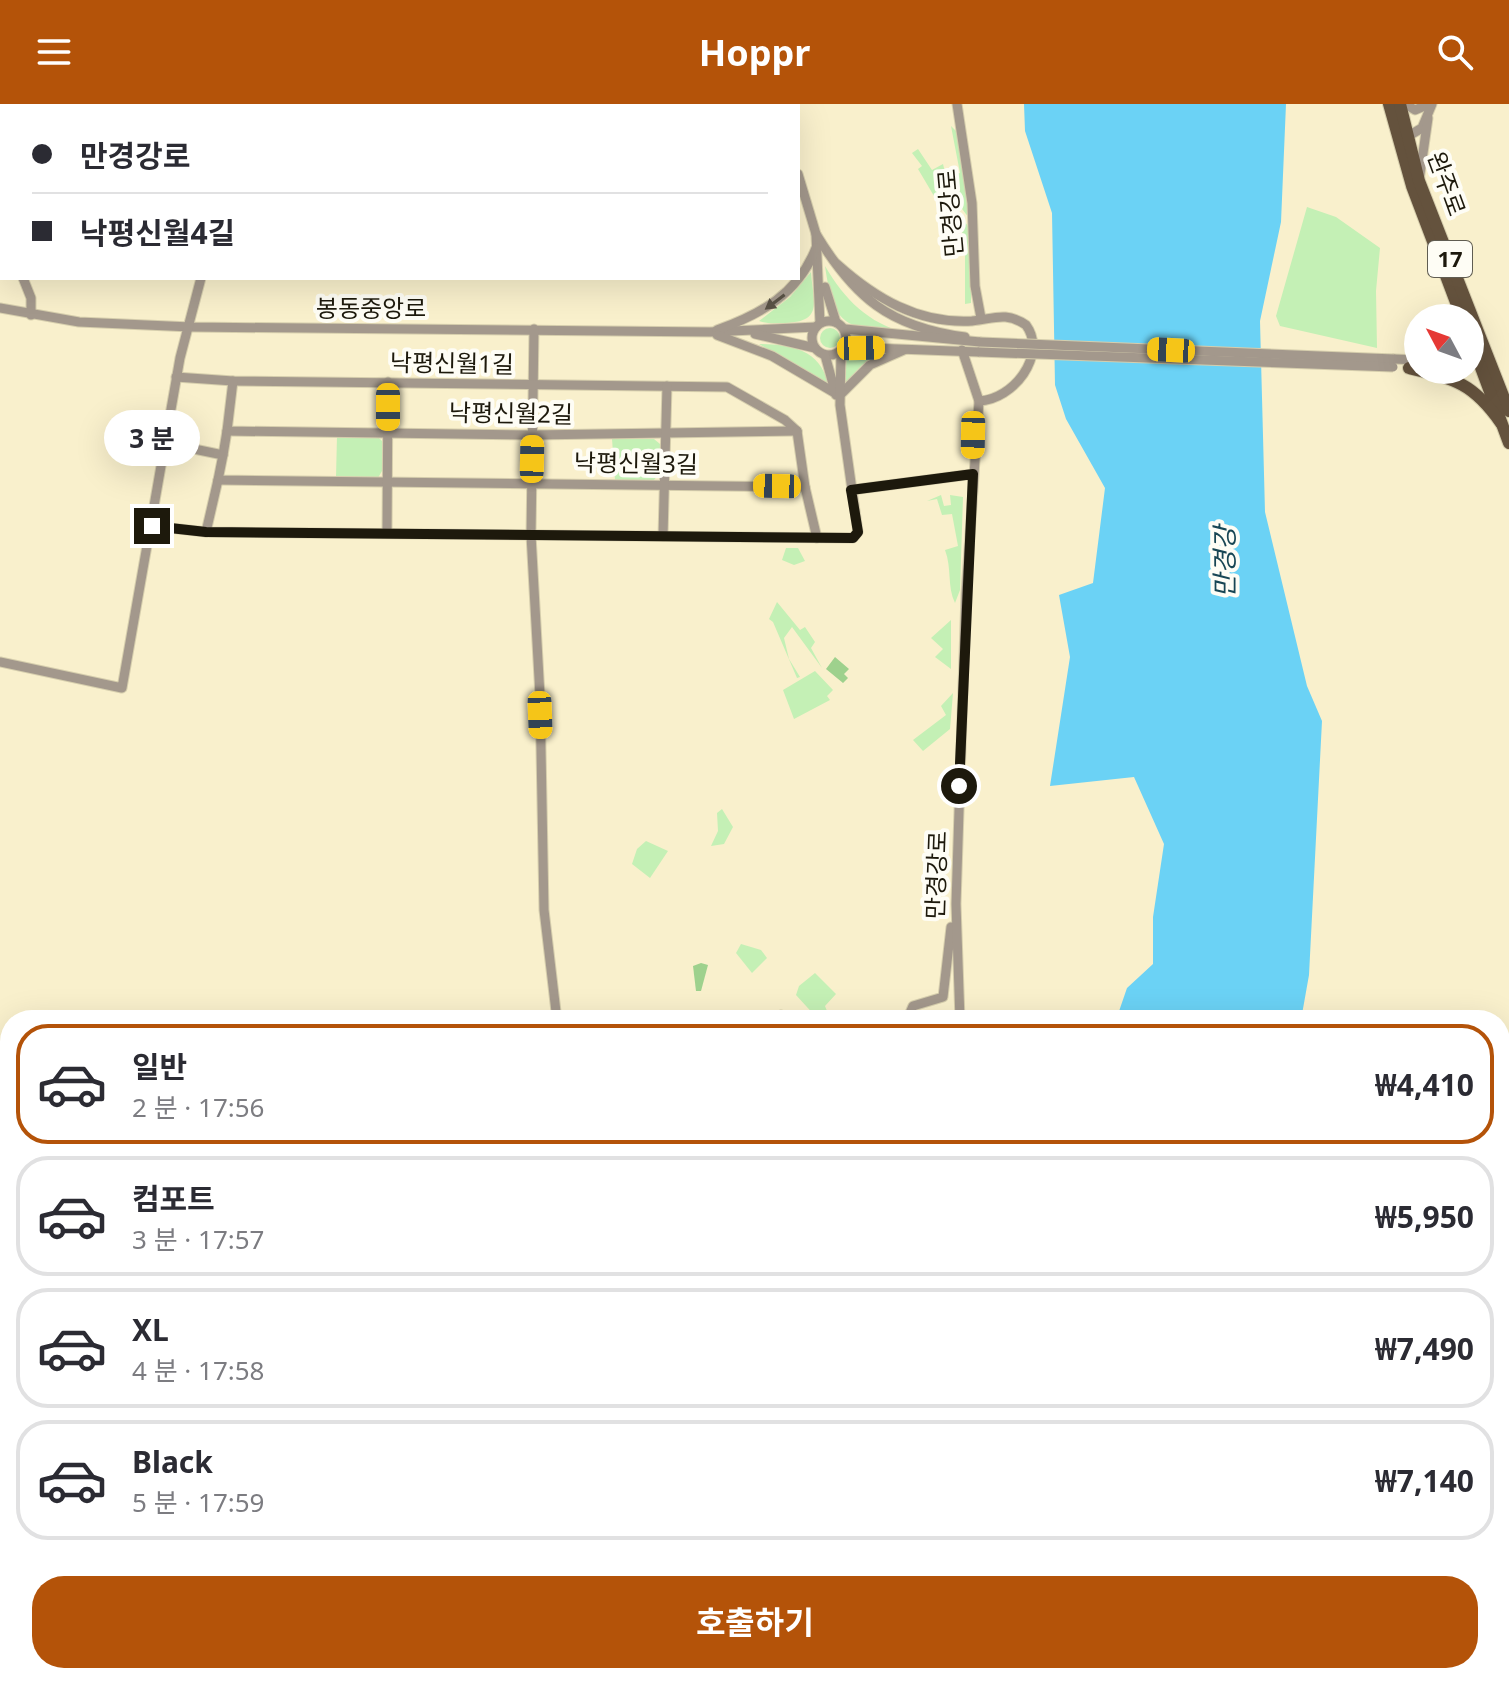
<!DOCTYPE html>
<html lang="ko">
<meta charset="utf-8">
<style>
:root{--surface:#fff;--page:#f2f2f3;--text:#2b2b33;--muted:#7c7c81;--line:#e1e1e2;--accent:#b45309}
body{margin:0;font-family:"Noto Sans","Noto Sans KR",sans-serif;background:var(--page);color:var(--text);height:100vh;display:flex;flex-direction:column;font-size:30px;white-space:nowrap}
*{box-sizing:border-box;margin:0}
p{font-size:26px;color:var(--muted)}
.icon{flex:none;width:44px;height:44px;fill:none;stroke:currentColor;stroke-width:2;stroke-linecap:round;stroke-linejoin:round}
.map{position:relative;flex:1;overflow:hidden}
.side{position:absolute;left:0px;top:906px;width:1510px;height:674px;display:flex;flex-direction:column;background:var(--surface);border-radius:32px 32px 0 0;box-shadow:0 8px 32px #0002}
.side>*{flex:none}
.guide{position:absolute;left:0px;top:0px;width:800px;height:176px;box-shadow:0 8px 32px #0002;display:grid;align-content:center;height:176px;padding:0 32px;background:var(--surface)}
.needle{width:52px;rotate:311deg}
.buttons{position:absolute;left:1404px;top:200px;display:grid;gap:16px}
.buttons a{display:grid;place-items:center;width:80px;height:80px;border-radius:50%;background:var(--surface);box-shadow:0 8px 32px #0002;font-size:40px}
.end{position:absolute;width:36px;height:36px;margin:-18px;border:10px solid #1d190c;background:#fff;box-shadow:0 0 0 4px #fff}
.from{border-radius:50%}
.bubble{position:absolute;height:56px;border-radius:28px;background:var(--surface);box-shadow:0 8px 32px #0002;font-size:26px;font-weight:700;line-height:56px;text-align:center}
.car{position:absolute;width:24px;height:48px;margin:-24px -12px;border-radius:10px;box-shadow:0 0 6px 2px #0007;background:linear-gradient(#f5c518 24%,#345 0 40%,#f5c518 0 76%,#345 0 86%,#f5c518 0)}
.guide b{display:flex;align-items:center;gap:28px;height:76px;font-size:30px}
.guide b+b{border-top:2px solid var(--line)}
.guide i{width:20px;height:20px;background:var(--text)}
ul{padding:14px 0 0;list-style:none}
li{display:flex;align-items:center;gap:24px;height:120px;margin:0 16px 12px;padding:0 16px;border:4px solid var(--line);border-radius:32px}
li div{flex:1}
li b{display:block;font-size:30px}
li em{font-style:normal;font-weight:700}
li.current{border-color:var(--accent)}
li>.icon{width:72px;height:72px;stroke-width:1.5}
.cta{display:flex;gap:16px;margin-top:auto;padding:16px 32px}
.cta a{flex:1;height:92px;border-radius:32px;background:var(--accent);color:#fff;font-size:32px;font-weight:700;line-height:92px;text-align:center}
header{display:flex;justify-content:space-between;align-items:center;height:104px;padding:0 32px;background:var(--accent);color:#fff;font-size:36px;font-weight:700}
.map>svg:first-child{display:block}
</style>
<header><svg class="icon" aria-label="menu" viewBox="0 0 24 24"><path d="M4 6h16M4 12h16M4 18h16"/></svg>Hoppr<svg class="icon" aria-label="search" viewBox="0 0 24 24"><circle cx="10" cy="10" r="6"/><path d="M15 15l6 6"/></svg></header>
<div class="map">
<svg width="1509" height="1579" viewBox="0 0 1509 1579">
<rect width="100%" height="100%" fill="#f9f0cc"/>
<g fill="#c4f0b5">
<path d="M951,22L958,29L970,115C958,101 952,89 950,71L960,69Z"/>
<path d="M918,45L932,66L943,60L954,105L947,114L918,65L922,62L912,49Z"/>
<path d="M1307,103L1336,113L1380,144L1376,187L1377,244L1280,222L1276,212Z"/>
<path d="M957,108L971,126V199L965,200V133L956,119Z"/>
<path d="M825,162C845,196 868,219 906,229C846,224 834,225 825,162Z"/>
<path d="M811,168C813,198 824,218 785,219C776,219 767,220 759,217L790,193Z"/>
<circle cx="830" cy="234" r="10"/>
<path d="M759,240C790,240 820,245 828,280Z"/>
<path d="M847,248L879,249L880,251L862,261L845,279Z"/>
<path d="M337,332L378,333L382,337V367L378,374L336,373Z"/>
<path d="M612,335H654L660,340L659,370L654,376H615Z"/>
<path d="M941,391L944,402L951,401L950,391L963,393L960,486L955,499C947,483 952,464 945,446L958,442L952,410L942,411L937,395L927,397Z"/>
<path d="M786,444H798L805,457L794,461L782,456Z"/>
<path d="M777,498L800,526L805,523L815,538L811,544L822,564L792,523L784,534L789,555L800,573L797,574L773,518L769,515Z"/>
<path d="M951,516V565L935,553L943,545L931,534Z"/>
<path d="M815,567L833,586L827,592L830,596L794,615L783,586Z"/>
<path d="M953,589L950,625L923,647L913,636L946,611L941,602Z"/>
<path d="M722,705L733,723L724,740L711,742L718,727L717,709Z"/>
<path d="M646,737L668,747L650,774L632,760L637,745Z"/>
<path d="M741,840L761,846L767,854L752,869L736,849Z"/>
<path d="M815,869L836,890L825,902L827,907L817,914L796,891L799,882Z"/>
</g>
<g fill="#9ed18d">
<path d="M835,553L849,565L844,570L848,574L843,579L826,565Z"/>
<path d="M701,859L708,861L701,887H696L693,862Z"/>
</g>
<g fill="#6bd2f5">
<path d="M1024,0H1286L1281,118L1260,217L1265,408L1307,582L1322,617L1309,871L1301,916H1116L1127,884L1153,860V813L1164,740L1134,673L1050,682L1070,553L1059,491L1093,479L1105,384L1066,315L1055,281L1052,109L1025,27Z"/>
<path d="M1100,1570H1250L1251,1579H1098Z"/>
</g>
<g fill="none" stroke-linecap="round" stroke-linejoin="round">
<g stroke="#6bd2f5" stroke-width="2">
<path d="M1500,1468L1509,1414"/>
<path d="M1466,1579L1470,1570"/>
</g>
<defs>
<g id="minor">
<path d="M66,0L67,2"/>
<path d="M174,0V2"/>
<path d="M580,0L585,2"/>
<path d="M780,0L781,2"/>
<path d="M957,0L972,99L975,182L981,214"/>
<path d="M1405,0L1415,6L1429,0"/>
<path d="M230,2V0"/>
<path d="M1405,34L1422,24L1432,0"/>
<path d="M798,70L816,130L820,219"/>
<path d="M1419,77L1428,14"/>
<path d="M0,110L2,116"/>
<path d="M816,130C854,193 889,223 965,233"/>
<path d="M837,160C875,194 918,220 972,217C993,215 1006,207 1026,221C1048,251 1013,296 979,297"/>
<path d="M23,174L31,194V211"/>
<path d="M825,183L836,218"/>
<path d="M0,204L79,218L191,223L710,228L816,223"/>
<circle cx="829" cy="234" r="17"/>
<path d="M534,225L531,431L540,592L544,806L557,916"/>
<path d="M845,225L980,238"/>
<path d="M717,226C761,210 798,190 816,144"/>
<path d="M755,230L815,244"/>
<path d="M717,231L772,252L835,289"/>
<path d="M844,243L979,248"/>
<path d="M825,251L836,291"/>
<path d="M1394,255L1418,256"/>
<path d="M176,273L233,277L727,283L785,316L797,327"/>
<path d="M233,277L227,327L533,331L797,327"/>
<path d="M842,289L870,261L904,246"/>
<path d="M165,339L223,351L218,376L805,383L797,327"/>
<path d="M223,351L227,327"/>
<path d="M805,383L817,434"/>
<path d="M851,386L973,370"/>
<path d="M152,422L206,428L853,434L858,428L840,301L841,247"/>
<path d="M206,428L218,376"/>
<path d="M387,429L388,278"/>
<path d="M663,432L667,282"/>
<path d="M0,558L122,584L180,254L201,174"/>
<path d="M778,916L781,911L791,916"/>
<path d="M907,916L913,902L943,893L951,823"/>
<path d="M960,916L956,800L966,490L979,297L962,246"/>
<path d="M0,1206L10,1205"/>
<path d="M187,1570L191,1579"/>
<path d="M823,1570L833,1579"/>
<path d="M400,1579L407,1570"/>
<path d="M1053,1579L1057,1570"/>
</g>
<g id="major">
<path d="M1389,0L1412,82L1462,214"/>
<path d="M1400,0L1419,77L1509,307"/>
<path d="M1470,234L1509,339"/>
<path d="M1409,264C1455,275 1473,279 1501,319"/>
</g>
</defs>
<use href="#minor" stroke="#d6cead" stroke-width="11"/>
<use href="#major" stroke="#d6cead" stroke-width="14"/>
<use href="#minor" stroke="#a3988c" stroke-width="9"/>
<use href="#major" stroke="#64523d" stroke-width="12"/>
<defs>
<g id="minor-bridge">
<path d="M980,238L1394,255"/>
<path d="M979,248L1393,263"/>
</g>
</defs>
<use href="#minor-bridge" stroke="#d6cead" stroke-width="11" stroke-linecap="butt"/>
<use href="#minor-bridge" stroke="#a3988c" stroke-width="9"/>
</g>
<defs><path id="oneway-solid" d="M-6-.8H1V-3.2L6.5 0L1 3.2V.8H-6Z" transform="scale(2)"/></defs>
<use fill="#595246" href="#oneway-solid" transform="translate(775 198) rotate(143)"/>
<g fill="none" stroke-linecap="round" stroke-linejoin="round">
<path stroke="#1d190c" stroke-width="10" d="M152,422L206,428L853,434L858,428L851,386L973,370L959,682"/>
</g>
<g text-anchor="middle" stroke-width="8" stroke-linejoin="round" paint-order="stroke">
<rect fill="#fefdf5" stroke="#605d52" stroke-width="2" x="1428" y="137" width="44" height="36" rx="6"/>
<g font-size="22" font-weight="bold" fill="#1d190c">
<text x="1450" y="163">17</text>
</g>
<g font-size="24" fill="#1d190c" stroke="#fefdf5">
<text transform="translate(1446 80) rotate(70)" y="8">완주로</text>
<text transform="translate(951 109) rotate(-95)" y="8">만경강로</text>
<text x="371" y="213">봉동중앙로</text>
<text transform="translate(452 260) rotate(1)" y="8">낙평신월1길</text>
<text transform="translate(511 310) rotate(1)" y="8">낙평신월2길</text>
<text transform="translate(636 360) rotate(1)" y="8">낙평신월3길</text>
<text transform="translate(937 771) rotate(-88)" y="8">만경강로</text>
</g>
<g font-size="26" font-style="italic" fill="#184654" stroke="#fefdf5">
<text transform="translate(1225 458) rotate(-90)" y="9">만경강</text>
</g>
</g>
</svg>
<div class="buttons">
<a><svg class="needle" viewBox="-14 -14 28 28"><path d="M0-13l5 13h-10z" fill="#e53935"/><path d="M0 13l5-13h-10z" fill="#7c7c81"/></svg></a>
</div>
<i class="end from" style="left:959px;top:682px"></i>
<i class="end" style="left:152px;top:422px"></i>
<div class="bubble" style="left:104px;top:306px;width:96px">3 분</div>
<i class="car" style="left:861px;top:244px;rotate:89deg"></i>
<i class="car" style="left:1171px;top:246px;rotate:273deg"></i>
<i class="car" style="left:388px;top:303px;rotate:180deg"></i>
<i class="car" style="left:973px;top:331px;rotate:181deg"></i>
<i class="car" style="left:532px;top:355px;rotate:1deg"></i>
<i class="car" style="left:777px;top:382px;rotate:271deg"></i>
<i class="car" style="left:540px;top:611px;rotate:178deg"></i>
<div class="guide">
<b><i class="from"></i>만경강로</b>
<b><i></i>낙평신월4길</b>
</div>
<section class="side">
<ul>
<li class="current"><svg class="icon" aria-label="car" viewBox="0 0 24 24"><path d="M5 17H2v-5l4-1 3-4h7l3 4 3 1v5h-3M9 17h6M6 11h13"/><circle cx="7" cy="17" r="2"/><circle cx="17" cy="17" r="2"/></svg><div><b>일반</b><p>2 분 · 17:56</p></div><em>₩4,410</em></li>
<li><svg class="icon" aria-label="car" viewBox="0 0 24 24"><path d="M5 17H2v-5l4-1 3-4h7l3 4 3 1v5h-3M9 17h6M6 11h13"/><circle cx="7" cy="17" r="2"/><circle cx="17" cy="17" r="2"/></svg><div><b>컴포트</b><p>3 분 · 17:57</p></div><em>₩5,950</em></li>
<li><svg class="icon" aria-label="car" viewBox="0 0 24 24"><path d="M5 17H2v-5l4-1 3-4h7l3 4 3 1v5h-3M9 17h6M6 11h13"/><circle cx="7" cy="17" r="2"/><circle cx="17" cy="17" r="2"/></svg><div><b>XL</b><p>4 분 · 17:58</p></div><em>₩7,490</em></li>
<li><svg class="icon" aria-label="car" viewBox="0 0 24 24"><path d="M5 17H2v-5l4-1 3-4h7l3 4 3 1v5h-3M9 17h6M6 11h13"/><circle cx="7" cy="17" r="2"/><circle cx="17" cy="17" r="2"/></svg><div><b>Black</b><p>5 분 · 17:59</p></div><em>₩7,140</em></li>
</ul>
<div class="cta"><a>호출하기</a></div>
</section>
</div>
